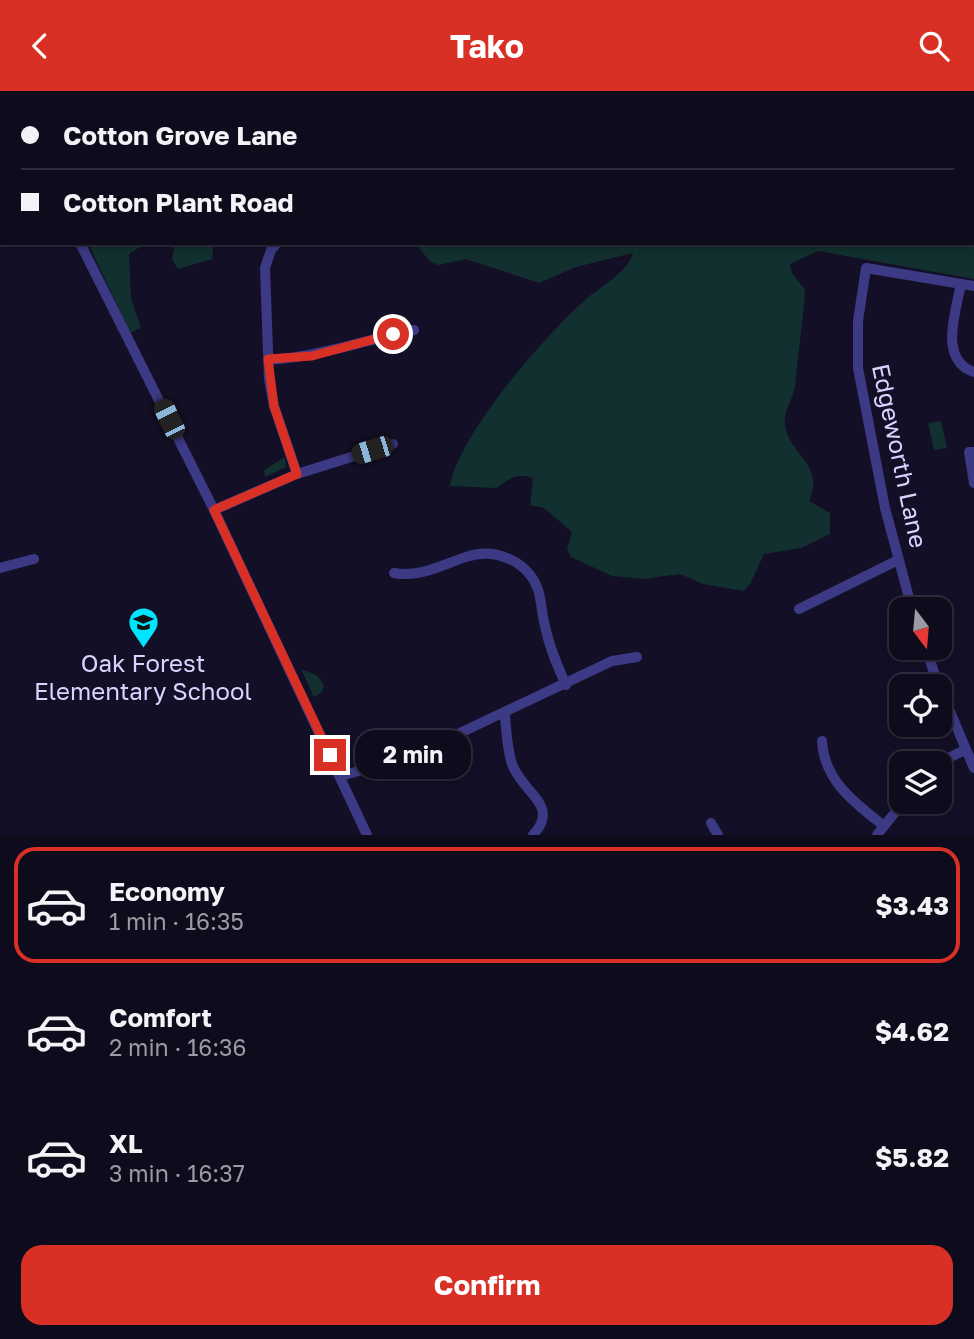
<!DOCTYPE html>
<meta charset="utf-8">
<style>
:root{--surface:#0e0b1c;--page:#1c1929;--text:#f1f3f6;--muted:#9b9ba3;--line:#2e2b3b;--accent:#d93025}
body{margin:0;font-family:"Golos Text",sans-serif;background:var(--page);color:var(--text);height:100vh;display:flex;flex-direction:column;font-size:26px;white-space:nowrap}
*{box-sizing:border-box;margin:0}
p{font-size:23px;color:var(--muted)}
.icon{flex:none;width:38px;height:38px;fill:none;stroke:currentColor;stroke-width:2;stroke-linecap:round;stroke-linejoin:round}
.map{position:relative;height:744px;overflow:hidden}
.drawer{display:flex;flex-direction:column;background:var(--surface);flex:1}
.drawer>*{flex:none}
.banner{position:absolute;left:0px;top:0px;width:975px;height:154px;box-shadow:0 4px 10px #0003,0 0 0 2px var(--line);display:grid;align-content:center;height:154px;padding:0 21px;background:var(--surface)}
.needle{width:46px;rotate:164deg}
.buttons{position:absolute;left:889px;top:506px;display:grid;gap:14px}
.buttons a{display:grid;place-items:center;width:63px;height:63px;border-radius:14px;background:var(--surface);box-shadow:0 4px 10px #0003,0 0 0 2px var(--line);font-size:35px}
.end{position:absolute;width:32px;height:32px;margin:-16px;border:9px solid #d93025;background:#fff;box-shadow:0 0 0 4px #fff}
.from{border-radius:50%}
.bubble{position:absolute;height:49px;border-radius:21px;background:var(--surface);box-shadow:0 4px 10px #0003,0 0 0 2px var(--line);font-size:23px;font-weight:700;line-height:49px;text-align:center}
.car{position:absolute;width:21px;height:42px;margin:-21px -10px;border-radius:9px;box-shadow:0 0 5px 2px #0007;background:linear-gradient(#222 24%,#8ab4d8 0 40%,#222 0 76%,#8ab4d8 0 86%,#222 0)}
.banner b{display:flex;align-items:center;gap:24px;height:66px;font-size:26px}
.banner b+b{border-top:2px solid var(--line)}
.banner i{width:18px;height:18px;background:var(--text)}
ul{padding:12px 0 0;list-style:none}
li{display:flex;align-items:center;gap:21px;height:116px;margin:0 14px 10px;padding:0 7px;border:4px solid transparent;border-radius:21px}
li div{flex:1}
li b{display:block;font-size:26px}
li em{font-style:normal;font-weight:700}
li.selected{border-color:var(--accent)}
li>.icon{width:63px;height:63px;stroke-width:1.5}
.action{display:flex;gap:14px;margin-top:auto;padding:14px 21px}
.action a{flex:1;height:80px;border-radius:21px;background:var(--accent);color:#fff;font-size:28px;font-weight:700;line-height:80px;text-align:center}
header{display:flex;justify-content:space-between;align-items:center;height:91px;padding:0 21px;background:var(--accent);color:#fff;font-size:32px;font-weight:700}
.map>svg:first-child{display:block}
</style>
<header><svg class="icon" aria-label="back" viewBox="0 0 24 24"><path d="M15 5l-7 7 7 7"/></svg>Tako<svg class="icon" aria-label="search" viewBox="0 0 24 24"><circle cx="10" cy="10" r="6"/><path d="M15 15l6 6"/></svg></header>
<div class="map">
<svg width="974" height="744" viewBox="0 0 974 744">
<rect width="100%" height="100%" fill="#130f26"/>
<g fill="#12302f">
<path d="M30,0H974V188L818,160L790,173L792,182L805,199C803,231 798,263 795,296C793,306 786,316 785,327C782,362 827,370 809,410L830,422V443L801,457L764,463L750,493L743,500L703,493L680,483L642,488L612,485L571,466L567,458L572,441L544,417L530,414L533,387C516,382 510,387 497,397L450,395C459,343 543,247 584,210C598,197 628,182 633,162L576,176L539,192L466,168L438,174L431,171L414,152H973V2Z"/>
<path d="M88,152H146L129,163L131,207L141,237L130,242Z"/>
<path d="M175,152H214L212,168L178,178L172,168Z"/>
<path d="M941,330L947,357L934,359L928,332Z"/>
<path d="M285,366L286,376L265,386L264,379Z"/>
<path d="M301,578L318,585L324,595L322,601L314,606Z"/>
</g>
<g fill="none" stroke-linecap="round" stroke-linejoin="round">
<g stroke="#3d3a85" stroke-width="10">
<path d="M23,0V2"/>
<path d="M0,131L2,130"/>
<path d="M80,152L214,419L367,744"/>
<path d="M277,152L271,159L265,177L269,288L274,315L297,383"/>
<path d="M961,193C956,220 938,269 974,281"/>
<path d="M268,269C319,266 365,249 414,239"/>
<path d="M974,361H969L974,392"/>
<path d="M214,419L297,383L393,353"/>
<path d="M0,477L34,468"/>
<path d="M394,482C420,487 441,474 466,466C495,456 530,470 539,502C542,514 542,526 546,539C550,558 558,576 566,594"/>
<path d="M799,518L898,469"/>
<path d="M912,518L885,417L858,277V230L866,177L974,195"/>
<path d="M925,556L939,595"/>
<path d="M940,597L974,677"/>
<path d="M505,623C506,639 507,657 512,673C522,702 561,714 533,744"/>
<path d="M822,650C824,690 855,712 884,735"/>
<path d="M938,672L965,659"/>
<path d="M340,685L405,668L612,570L637,566"/>
<path d="M711,732L718,744"/>
<path d="M877,744L904,710"/>
</g>
</g>
<g fill="none" stroke-linecap="round" stroke-linejoin="round">
<path stroke="#d93025" stroke-width="9" d="M330,664L214,419L297,383L274,315L268,268L312,265L393,243"/>
</g>
<defs>
<symbol id="school-pin" viewBox="-11 -11 22 30"><path d="M0 17L-7.5 6A9.5 9.5 0 1 1 7.5 6Z" fill="#00e5ff" stroke="#130f26"/><path d="M0-5L7-2L0 1L-7-2ZM-4 1L0 2.5L4 1V4Q0 6-4 4Z" fill="#111"/></symbol>
</defs>
<g fill-rule="evenodd">
<use href="#school-pin" x="126" y="514" width="35" height="47"/>
</g>
<g text-anchor="middle" stroke-width="6" stroke-linejoin="round" paint-order="stroke">
<g font-size="24" fill="#d9d4ff" stroke="#130f26">
<text transform="translate(899 365) rotate(78)" y="8">Edgeworth Lane</text>
</g>
<g font-size="24" fill="#d9d4ff" stroke="#130f26">
<text x="143" y="581">Oak Forest<tspan x="143" dy="28">Elementary School</tspan></text>
</g>
</g>
</svg>
<div class="buttons">
<a><svg class="needle" viewBox="-14 -14 28 28"><path d="M0-13l5 13h-10z" fill="#e53935"/><path d="M0 13l5-13h-10z" fill="#9b9ba3"/></svg></a>
<a><svg class="icon" aria-label="locate" viewBox="0 0 24 24"><circle cx="12" cy="12" r="6"/><path d="M12 2v4M12 18v4M2 12h4M18 12h4"/></svg></a>
<a><svg class="icon" aria-label="layers" viewBox="0 0 24 24"><path d="M12 4l9 5-9 5-9-5zM3 14l9 5 9-5"/></svg></a>
</div>
<i class="end from" style="left:393px;top:243px"></i>
<i class="end" style="left:330px;top:664px"></i>
<div class="bubble" style="left:355px;top:639px;width:116px">2 min</div>
<i class="car" style="left:169px;top:328px;rotate:334deg"></i>
<i class="car" style="left:372px;top:359px;rotate:253deg"></i>
<div class="banner">
<b><i class="from"></i>Cotton Grove Lane</b>
<b><i></i>Cotton Plant Road</b>
</div>
</div>
<section class="drawer">
<ul>
<li class="selected"><svg class="icon" aria-label="car" viewBox="0 0 24 24"><path d="M5 17H2v-5l4-1 3-4h7l3 4 3 1v5h-3M9 17h6M6 11h13"/><circle cx="7" cy="17" r="2"/><circle cx="17" cy="17" r="2"/></svg><div><b>Economy</b><p>1 min · 16:35</p></div><em>$3.43</em></li>
<li><svg class="icon" aria-label="car" viewBox="0 0 24 24"><path d="M5 17H2v-5l4-1 3-4h7l3 4 3 1v5h-3M9 17h6M6 11h13"/><circle cx="7" cy="17" r="2"/><circle cx="17" cy="17" r="2"/></svg><div><b>Comfort</b><p>2 min · 16:36</p></div><em>$4.62</em></li>
<li><svg class="icon" aria-label="car" viewBox="0 0 24 24"><path d="M5 17H2v-5l4-1 3-4h7l3 4 3 1v5h-3M9 17h6M6 11h13"/><circle cx="7" cy="17" r="2"/><circle cx="17" cy="17" r="2"/></svg><div><b>XL</b><p>3 min · 16:37</p></div><em>$5.82</em></li>
</ul>
<div class="action"><a>Confirm</a></div>
</section>
